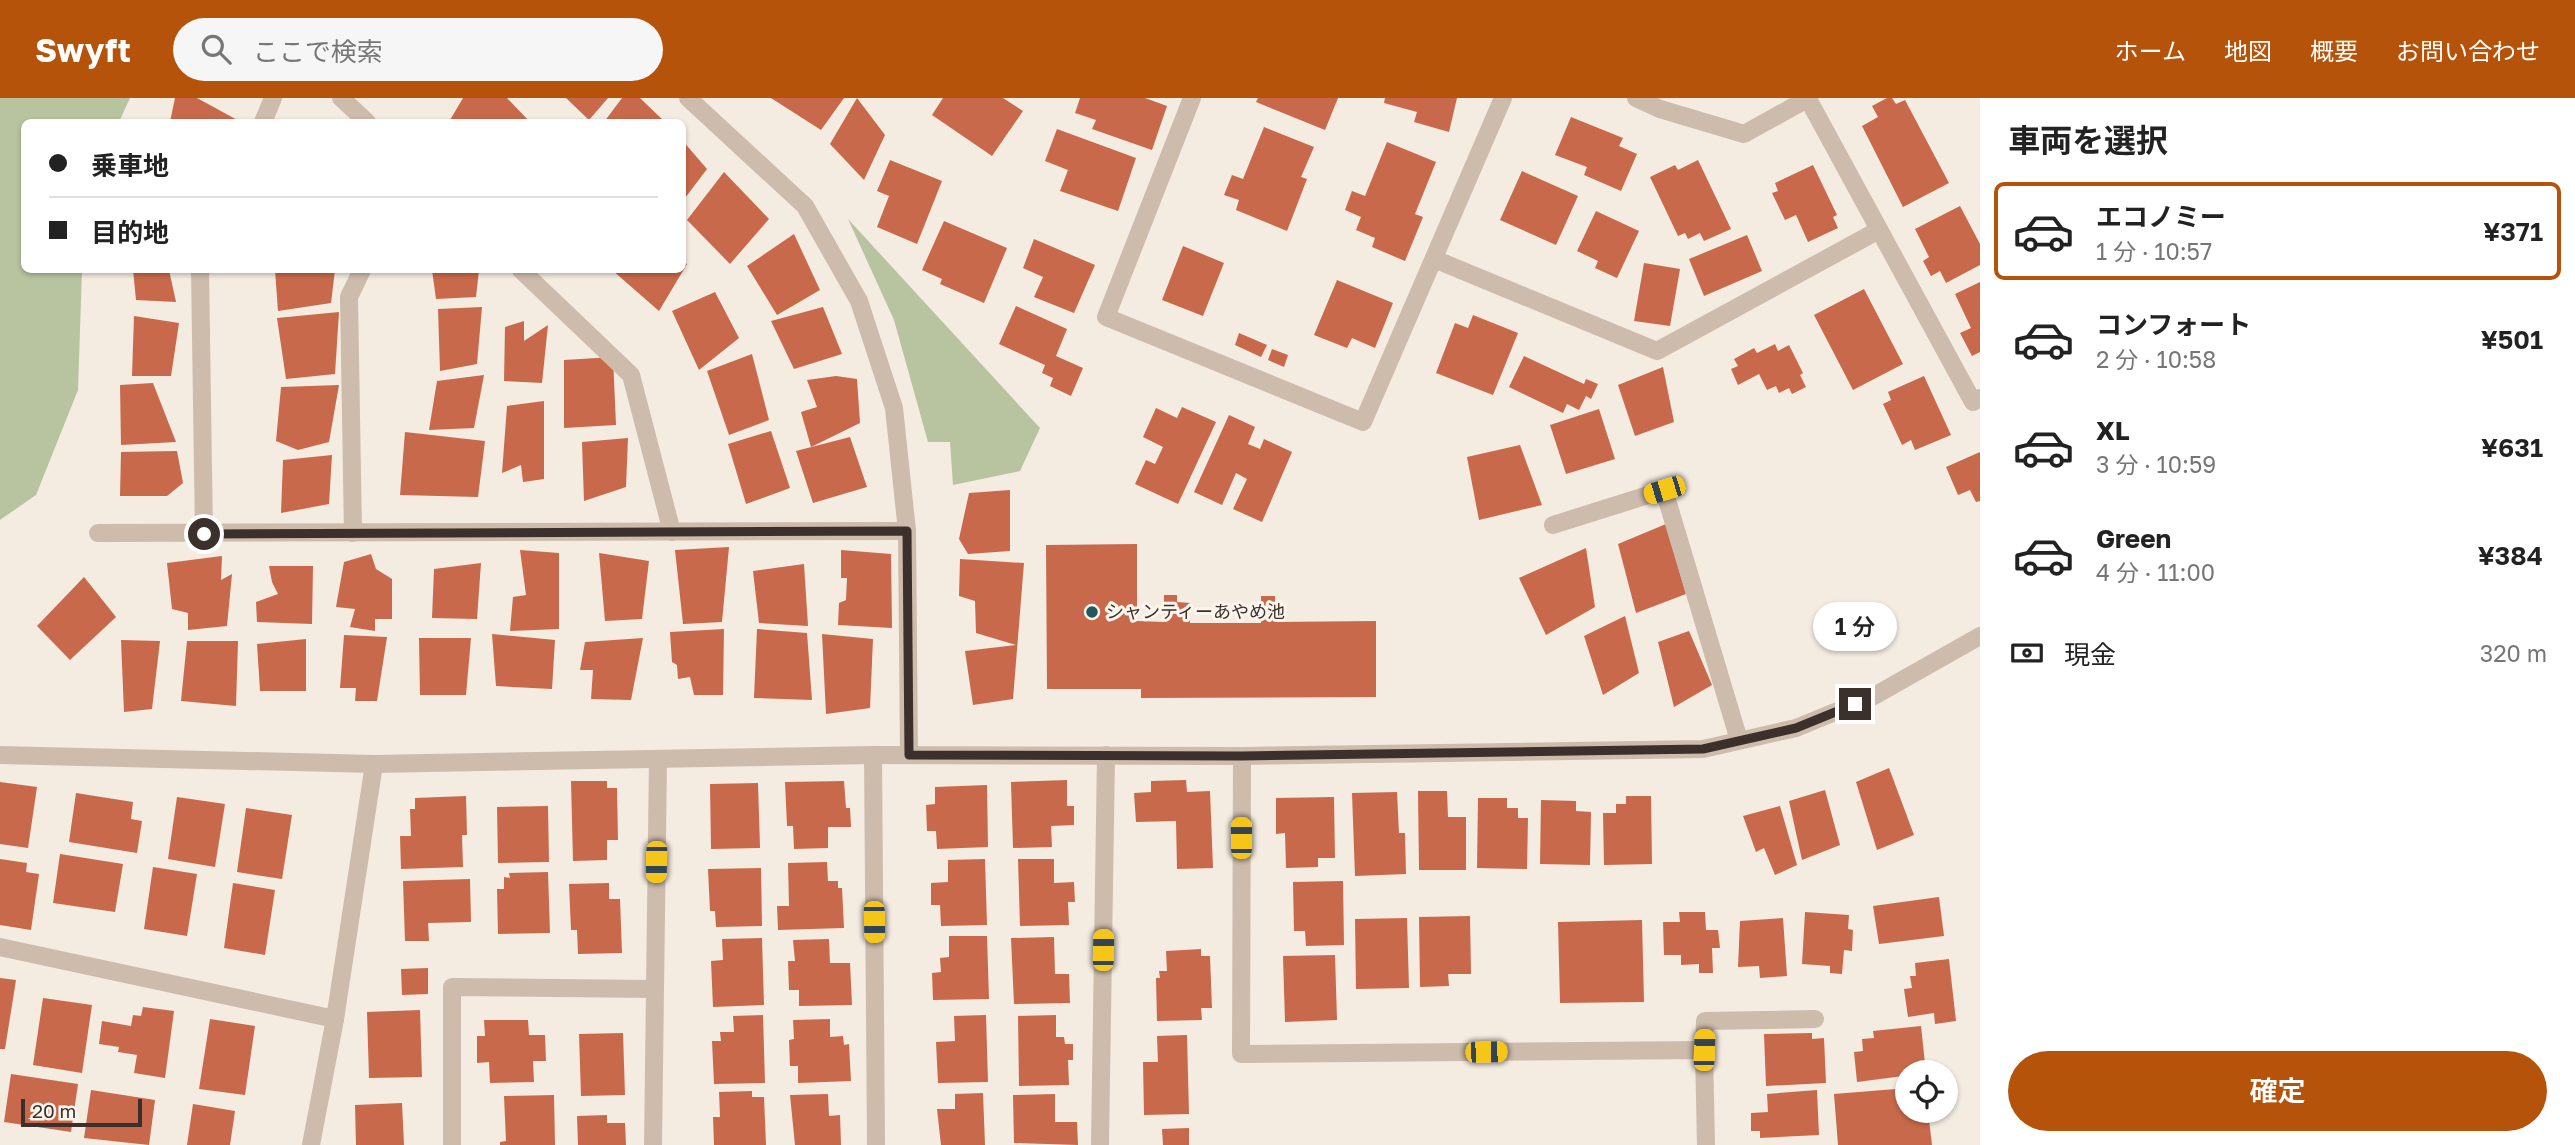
<!DOCTYPE html>
<html lang="ja">
<meta charset="utf-8">
<style>
:root{--surface:#fff;--page:#f6f6f6;--text:#222;--muted:#767676;--line:#e0e0e0;--accent:#b45309}
body{margin:0;font-family:"Golos Text","Noto Sans JP",sans-serif;background:var(--page);color:var(--text);height:100vh;display:flex;flex-direction:column;font-size:26px;white-space:nowrap}
*{box-sizing:border-box;margin:0}
p{font-size:23px;color:var(--muted)}
.icon{flex:none;width:38px;height:38px;fill:none;stroke:currentColor;stroke-width:2;stroke-linecap:round;stroke-linejoin:round}
.map{position:relative;flex:1;overflow:hidden}
.drawer{display:flex;flex-direction:column;background:var(--surface);width:595px}
.drawer>*{flex:none}
.guide{position:absolute;left:21px;top:21px;width:665px;height:154px;border-radius:10px;box-shadow:0 2px 5px #0004;display:grid;align-content:center;height:154px;padding:0 28px;background:var(--surface)}
.fabs{position:absolute;left:1895px;top:962px;display:grid;gap:14px}
.fabs a{display:grid;place-items:center;width:63px;height:63px;border-radius:50%;background:var(--surface);box-shadow:0 2px 5px #0004;font-size:35px}
.scale{position:absolute;left:21px;bottom:18px;width:121px;box-sizing:border-box;padding-left:7px;border:4px solid #3b302b;border-top:0;font-size:19px;line-height:24px;white-space:nowrap;color:#3b302b;-webkit-text-stroke:5px #fbf5ee;paint-order:stroke}
.end{position:absolute;width:32px;height:32px;margin:-16px;border:9px solid #3b302b;background:#fff;box-shadow:0 0 0 4px #fff}
.from{border-radius:50%}
.bubble{position:absolute;height:49px;border-radius:24px;background:var(--surface);box-shadow:0 2px 5px #0004;font-size:23px;font-weight:600;line-height:49px;text-align:center}
.car{position:absolute;width:21px;height:42px;margin:-21px -10px;border-radius:9px;box-shadow:0 0 5px 2px #0007;background:linear-gradient(#f5c518 24%,#345 0 40%,#f5c518 0 76%,#345 0 86%,#f5c518 0)}
.guide b{display:flex;align-items:center;gap:24px;height:66px;font-size:26px}
.guide b+b{border-top:2px solid var(--line)}
.guide i{width:18px;height:18px;background:var(--text)}
ul{padding:0;list-style:none}
li{display:flex;align-items:center;gap:21px;height:98px;margin:0 14px 10px;padding:0 14px;border:4px solid transparent;border-radius:10px}
li div{flex:1}
li b{display:block;font-size:26px}
li em{font-style:normal;font-weight:600}
li.current{border-color:var(--accent)}
li>.icon{width:63px;height:63px;stroke-width:1.5}
h2{padding:0 28px;font-size:32px;line-height:84px}
.pay{display:flex;align-items:center;gap:18px;height:77px;padding:0 28px;font-size:26px}
.pay p{margin-inline-start:auto}
.action{display:flex;gap:14px;margin-top:auto;padding:14px 28px}
.action a{flex:1;height:80px;border-radius:42px;background:var(--accent);color:#fff;font-size:28px;font-weight:600;line-height:80px;text-align:center}
header{display:flex;align-items:center;gap:42px;box-sizing:border-box;height:98px;padding:0 35px;background:var(--accent);color:#fff}
header strong{font-size:33px}
nav{display:flex;gap:38px;margin-inline-start:auto;font-size:24px}
.search{width:490px;height:63px;background:var(--page);display:flex;align-items:center;gap:18px;box-sizing:border-box;padding:0 24px;border-radius:38px;color:var(--muted);font-size:26px}
main{display:flex;flex:1;min-height:0}
.map>svg:first-child{display:block}
</style>
<header>
<strong>Swyft</strong>
<div class="search"><svg class="icon" aria-label="search" viewBox="0 0 24 24"><circle cx="10" cy="10" r="6"/><path d="M15 15l6 6"/></svg>ここで検索</div>
<nav><a>ホーム</a><a>地図</a><a>概要</a><a>お問い合わせ</a></nav>
</header>
<main>
<div class="map">
<svg width="1980" height="1047" viewBox="0 0 1980 1047">
<rect width="100%" height="100%" fill="#f4ebe1"/>
<g fill="#b8c4a0">
<path d="M0,0H130L119,24H24V172H82L78,292L36,397L0,422Z"/>
<path d="M848,121L1040,330L1020,373L953,387L950,344H928L894,222Z"/>
</g>
<g fill="#c8694b">
<path d="M175,0H197L241,24H170Z"/>
<path d="M463,0H507L530,24H452L450,22Z"/>
<path d="M566,0H608L589,22Z"/>
<path d="M622,0H640L665,24H604Z"/>
<path d="M771,0H844L821,32Z"/>
<path d="M857,0L885,37L864,82L830,46Z"/>
<path d="M943,0H1003L1023,13L992,58L932,17Z"/>
<path d="M1080,0H1145L1167,8L1152,52L1092,31L1096,22L1075,15Z"/>
<path d="M1258,0H1338L1325,32L1256,4Z"/>
<path d="M1385,0H1457L1449,34L1414,24L1417,14L1384,5Z"/>
<path d="M1887,0H1892L1896,6L1905,2L1949,85L1903,109L1862,28L1878,19L1872,8Z"/>
<path d="M1571,19L1623,40L1619,48L1637,56L1621,93L1584,77L1587,69L1555,57Z"/>
<path d="M1264,29L1314,49L1301,79L1307,81L1287,133L1236,112L1239,102L1224,97L1232,77L1243,81Z"/>
<path d="M1057,31L1136,60L1118,113L1060,93L1068,72L1045,63Z"/>
<path d="M682,42L707,71L682,104Z"/>
<path d="M1387,44L1436,64L1415,116L1423,119L1405,163L1372,149L1375,140L1356,132L1361,119L1345,112L1352,93L1365,98Z"/>
<path d="M890,62L942,83L917,146L877,129L889,98L877,93Z"/>
<path d="M1698,62L1731,131L1704,143L1700,135L1688,141L1685,135L1678,138L1650,79L1675,67L1678,72Z"/>
<path d="M1813,67L1837,117L1833,119L1838,130L1808,144L1796,117L1785,122L1772,95L1778,93L1775,85Z"/>
<path d="M1522,73L1578,98L1556,147L1500,122Z"/>
<path d="M724,74L769,121L730,166L687,122Z"/>
<path d="M1960,108L1980,146V167L1946,185L1940,173L1931,178L1923,163L1929,159L1915,131Z"/>
<path d="M1596,113L1639,133L1617,180L1595,170L1598,163L1577,153Z"/>
<path d="M944,123L1007,150L984,205L940,186L942,181L922,172Z"/>
<path d="M794,136L820,192L777,217L747,168Z"/>
<path d="M1747,137L1762,173L1704,198L1689,161Z"/>
<path d="M1034,141L1095,167L1074,215L1034,199L1043,179L1023,170Z"/>
<path d="M1183,148L1224,165L1203,218L1162,202Z"/>
<path d="M682,162L687,166L659,213L612,172H682Z"/>
<path d="M1644,165L1680,171L1670,228L1634,223Z"/>
<path d="M133,172H169L176,204L136,202Z"/>
<path d="M275,172H335L331,205L278,213Z"/>
<path d="M432,172H479L476,199L436,201Z"/>
<path d="M1337,182L1393,205L1375,250L1352,240L1347,250L1314,237Z"/>
<path d="M1980,184V254L1972,258L1960,235L1971,230L1955,196Z"/>
<path d="M1864,191L1903,266L1853,292L1814,217Z"/>
<path d="M715,194L739,240L699,272L672,213Z"/>
<path d="M1016,208L1067,231L1056,258L1083,270L1071,298L1050,288L1053,280L1042,275L1045,267L999,246Z"/>
<path d="M482,209L477,266L440,273L438,211Z"/>
<path d="M823,209L842,256L794,271L771,223Z"/>
<path d="M339,214L335,276L286,281L277,220Z"/>
<path d="M1473,217L1518,235L1493,297L1436,275L1455,225L1468,230Z"/>
<path d="M134,218L179,225L171,278H132Z"/>
<path d="M524,223V243L548,227L542,285L504,283L505,229Z"/>
<path d="M1239,235L1267,247L1261,259L1235,247Z"/>
<path d="M1775,246L1778,253L1789,247L1803,275L1800,277L1806,289L1792,296L1789,290L1779,295L1776,288L1767,292L1759,276L1738,287L1731,271L1738,268L1734,261L1754,250L1757,255Z"/>
<path d="M1272,251L1288,257L1284,269L1268,262Z"/>
<path d="M752,256L769,322L729,337L707,273Z"/>
<path d="M1524,258L1584,286L1586,281L1598,286L1591,301L1586,298L1579,312L1567,306L1563,315L1509,289Z"/>
<path d="M613,259L616,327L564,330V262Z"/>
<path d="M1663,269L1674,324L1635,338L1618,287Z"/>
<path d="M484,277L474,330L429,332L437,283Z"/>
<path d="M836,278L857,281L860,325L811,349L801,314L817,309L807,282Z"/>
<path d="M1924,278L1951,337L1915,352L1911,342L1902,347L1883,306L1891,302L1888,294Z"/>
<path d="M153,285L176,344L121,347L120,287Z"/>
<path d="M339,287L329,344L298,352L276,343L281,289Z"/>
<path d="M544,303V381L523,384L521,367L502,375L507,308Z"/>
<path d="M1182,309L1216,324L1178,406L1135,386L1146,362L1155,366L1163,349L1143,339L1156,310L1177,320Z"/>
<path d="M1599,311L1615,361L1566,376L1550,327Z"/>
<path d="M1229,317L1255,329L1248,346L1260,351L1264,341L1292,354L1262,424L1233,411L1247,381L1236,375L1222,407L1194,394Z"/>
<path d="M771,333L790,390L746,406L728,346Z"/>
<path d="M405,334L485,343L478,399L400,397Z"/>
<path d="M850,339L867,389L813,405L796,353Z"/>
<path d="M628,340L626,389L584,403L582,344Z"/>
<path d="M1520,347L1542,407L1479,422L1467,359Z"/>
<path d="M177,353L183,385L167,398H120L121,354Z"/>
<path d="M1980,354V403L1976,404L1970,392L1958,397L1946,369Z"/>
<path d="M332,357L329,406L281,415L283,362Z"/>
<path d="M1010,392V453L968,456L959,441L969,395Z"/>
<path d="M1666,426L1686,496L1636,515L1618,446Z"/>
<path d="M1137,446V523L1164,524V497H1177V504L1190,505V525H1261V498H1275V524L1376,523V599L1141,600V591H1047L1046,447Z"/>
<path d="M729,449L722,524L683,526L675,452Z"/>
<path d="M1586,450L1595,509L1546,537L1519,480Z"/>
<path d="M520,452L559,455V531L510,533L513,499L526,497Z"/>
<path d="M841,452L891,456L892,530L838,527L839,505L846,502L847,480H841Z"/>
<path d="M599,455L649,463L642,521L605,523Z"/>
<path d="M371,456L376,471L392,481V521H375V533L350,529L355,511L336,509L344,464Z"/>
<path d="M222,458L221,482L232,476L227,528L188,532V515L172,511L167,465Z"/>
<path d="M960,461L1024,465L1013,601L973,607L965,553L1016,547L976,535L975,503L959,498Z"/>
<path d="M481,465L477,521L432,520L434,471Z"/>
<path d="M804,466L808,528L759,525L753,473Z"/>
<path d="M269,468H313L312,526L257,524L256,504L278,496L272,484Z"/>
<path d="M84,479L116,519L70,562L37,528Z"/>
<path d="M1625,518L1639,575L1603,597L1584,538Z"/>
<path d="M724,531L723,597H694L690,579L678,581L677,567L672,564L670,534Z"/>
<path d="M757,531L807,535L812,602L754,600Z"/>
<path d="M1689,533L1712,587L1674,609L1658,544Z"/>
<path d="M492,536L555,542L552,591L496,588Z"/>
<path d="M822,536L873,541L870,610L826,616Z"/>
<path d="M344,537L387,539L377,603H355L356,590H340Z"/>
<path d="M419,540H471L466,597H420Z"/>
<path d="M643,540L631,602L591,601L593,572H580L585,544Z"/>
<path d="M306,541V593H260L257,546Z"/>
<path d="M121,542L160,543L152,611L124,614Z"/>
<path d="M187,543H238L236,608L181,603Z"/>
<path d="M1889,670L1914,737L1877,752L1856,684Z"/>
<path d="M1067,682V708H1074V727L1051,728L1052,749L1013,750L1011,684Z"/>
<path d="M1186,682L1187,694L1210,693L1213,770L1177,771L1176,723L1136,724L1134,695L1151,694V683Z"/>
<path d="M571,683H607V690H617L618,742H607V762L573,763Z"/>
<path d="M844,683L846,710H850L851,729H828V750L794,751L793,728H787L785,684Z"/>
<path d="M0,684L37,689L28,750L0,746Z"/>
<path d="M758,685L760,750L711,751L710,686Z"/>
<path d="M987,687L988,749L937,751L936,733H927L926,707L935,706V689Z"/>
<path d="M1825,692L1840,747L1802,762L1789,703Z"/>
<path d="M1418,693H1447L1448,719H1466V772H1419Z"/>
<path d="M1397,694L1399,735H1405L1406,776L1355,778L1352,695Z"/>
<path d="M76,695L133,704L131,721L142,723L137,755L69,744Z"/>
<path d="M466,698L467,737H462L463,769L401,771L400,738H411L410,711H415V700Z"/>
<path d="M1626,698H1651L1652,766L1604,767L1603,715H1616V706H1626Z"/>
<path d="M177,699L225,706L215,769L168,761Z"/>
<path d="M1334,699L1335,760H1318V769L1286,770L1285,735L1276,736V700Z"/>
<path d="M1478,700H1507V710H1518V720H1528L1527,771L1477,770Z"/>
<path d="M1541,702L1576,703V713L1591,714L1590,767L1540,766Z"/>
<path d="M548,708L549,764L498,765L497,709Z"/>
<path d="M1780,708L1797,767L1775,777L1764,750L1756,754L1743,718Z"/>
<path d="M246,710L292,717L282,781L237,774Z"/>
<path d="M60,756L123,766L115,814L53,805Z"/>
<path d="M0,761L27,765L26,774L39,776L31,832L0,827Z"/>
<path d="M985,761L987,827L941,828L940,807H931V785L948,784V762Z"/>
<path d="M1018,761H1054V785L1074,784L1075,804H1068L1069,827L1020,828Z"/>
<path d="M827,764L828,783H838V790H842L844,830L778,832L777,808H789L788,765Z"/>
<path d="M153,769L197,776L187,838L144,831Z"/>
<path d="M761,770L762,828L716,829L715,813H710L708,771Z"/>
<path d="M548,774L550,835L498,836L497,791H504V779L510,780L509,775Z"/>
<path d="M470,781L471,824L428,825L429,843H405L403,783Z"/>
<path d="M1343,783L1344,847L1306,848L1305,833H1294L1293,784Z"/>
<path d="M233,785L275,792L265,857L224,850Z"/>
<path d="M609,785V801H620L622,855L578,856L577,832H571L569,786Z"/>
<path d="M1939,799L1944,838L1879,846L1873,808Z"/>
<path d="M1679,814H1705L1706,832H1718L1720,850H1712L1713,875H1699V866L1681,867V857H1664L1663,824H1680Z"/>
<path d="M1805,814L1849,817L1848,831L1853,832L1852,853L1844,852L1842,876L1830,875V868L1802,866Z"/>
<path d="M1470,818L1471,876H1448L1449,888L1420,889L1419,819Z"/>
<path d="M1407,820L1409,890L1356,891L1355,821Z"/>
<path d="M1783,820L1787,878L1760,880L1759,868L1738,869L1740,823Z"/>
<path d="M1642,822L1644,904L1560,905L1558,824Z"/>
<path d="M949,838H987L989,901L933,902L932,875L941,874L940,860L949,859Z"/>
<path d="M1054,839L1055,876H1069L1070,905L1014,906L1011,840Z"/>
<path d="M762,840L764,907L713,909L711,863L723,862L722,841Z"/>
<path d="M829,841L830,865H850L852,907L799,908V892H789L788,863H795L793,842Z"/>
<path d="M1201,851V858H1210L1212,910H1201L1202,922L1157,923L1156,880H1160L1159,873H1167L1166,853Z"/>
<path d="M1335,857L1337,922L1285,924L1283,858Z"/>
<path d="M1949,861L1956,923L1935,926L1934,915L1908,919L1904,891L1912,890L1910,878H1916L1915,865Z"/>
<path d="M428,870V896L402,897L401,871Z"/>
<path d="M0,880L16,882L5,951H0Z"/>
<path d="M43,900L92,907L82,975L33,967Z"/>
<path d="M143,909L174,913L165,980L134,975L137,957L118,954L119,949L99,946L102,923L131,928L133,917L141,918Z"/>
<path d="M420,912L422,979L369,980L367,914Z"/>
<path d="M763,917L765,985L714,986L712,943H721L720,934H734L733,918Z"/>
<path d="M986,917L988,984L938,985L936,944L955,943L954,918Z"/>
<path d="M1056,917V939H1064L1065,946H1073V962H1068L1069,987L1019,988L1018,918Z"/>
<path d="M210,921L255,928L245,997L199,991Z"/>
<path d="M830,921V939L843,938L844,947L849,946L851,983L798,985V968H790L789,942L794,941L793,922Z"/>
<path d="M484,922H528L529,937H545L546,963H533L534,984L490,985L489,964L477,965V938H485Z"/>
<path d="M1921,928L1926,975L1857,984L1854,954L1863,953L1862,941L1874,940L1873,933Z"/>
<path d="M623,935L625,997L581,998L579,936Z"/>
<path d="M1812,935V941L1824,940L1826,985L1766,988L1764,936Z"/>
<path d="M1187,937L1189,1016L1144,1017L1143,964H1158L1157,938Z"/>
<path d="M11,976L78,986L71,1034L4,1024Z"/>
<path d="M1908,990V1013H1928L1932,1047H1838L1834,996Z"/>
<path d="M91,992L155,1002L149,1047L84,1040Z"/>
<path d="M1817,992L1819,1037L1760,1040V1033H1751V1015L1768,1014L1767,996Z"/>
<path d="M752,993V999H764L766,1047H714L713,1019H720L719,994Z"/>
<path d="M983,995L985,1047H941L937,1011H955V996Z"/>
<path d="M828,996L829,1018L840,1017L841,1047H795L790,997Z"/>
<path d="M1055,996V1024H1077L1078,1047L1014,1045L1013,997Z"/>
<path d="M554,997L555,1047H500V1044L506,1043L504,998Z"/>
<path d="M402,1005L404,1047H356L355,1007Z"/>
<path d="M193,1006L235,1013L230,1047H187Z"/>
<path d="M607,1017V1025H625L626,1047H578L577,1018Z"/>
<path d="M1189,1030V1047H1163L1162,1031Z"/>
</g>
<g fill="none" stroke-linecap="round" stroke-linejoin="round">
<g stroke="#cdbbac" stroke-width="18">
<path d="M341,0L367,24"/>
<path d="M688,0L805,108L859,203L894,310L907,433L909,657"/>
<path d="M1192,0L1106,219L1363,324L1503,0"/>
<path d="M1636,0L1660,11L1744,36L1809,0"/>
<path d="M1808,1L1973,304L1980,300"/>
<path d="M263,24L273,0"/>
<path d="M1434,161L1657,253L1879,132"/>
<path d="M200,172L204,436"/>
<path d="M521,172L631,277L672,434"/>
<path d="M1553,427L1664,392L1739,642"/>
<path d="M98,435L907,433"/>
<path d="M353,435L349,199L362,172"/>
<path d="M0,657L374,666L873,657L1242,658L1703,651L1796,630L1874,598L1980,538"/>
<path d="M873,657L876,1047"/>
<path d="M1242,658L1241,956L1704,952L1706,1047"/>
<path d="M0,849L335,921"/>
<path d="M1704,952L1705,923L1815,921"/>
<path d="M311,1047L335,921L374,666"/>
<path d="M452,1047V889L653,891"/>
<path d="M653,1047L658,661"/>
<path d="M1100,1047L1106,657"/>
</g>
</g>
<g fill="none" stroke-linecap="round" stroke-linejoin="round">
<path stroke="#3b302b" stroke-width="9" d="M204,436L907,433L909,657L1241,658L1703,651L1796,630L1855,606"/>
</g>
<circle fill="#1f5a5e" stroke="#fbf5ee" stroke-width="2.5" cx="1092" cy="514" r="7"/>
<g text-anchor="middle" stroke-width="6" stroke-linejoin="round" paint-order="stroke">
<g font-size="18" fill="#3b302b" stroke="#fbf5ee" text-anchor="start">
<text x="1106" y="520">シャンティーあやめ池</text>
</g>
</g>
</svg>
<div class="fabs">
<a><svg class="icon" aria-label="locate" viewBox="0 0 24 24"><circle cx="12" cy="12" r="6"/><path d="M12 2v4M12 18v4M2 12h4M18 12h4"/></svg></a>
</div>
<div class="scale">20 m</div>
<i class="end from" style="left:204px;top:436px"></i>
<i class="end" style="left:1855px;top:606px"></i>
<div class="bubble" style="left:1813px;top:504px;width:84px">1 分</div>
<i class="car" style="left:1664px;top:392px;rotate:253deg"></i>
<i class="car" style="left:1241px;top:740px;rotate:0deg"></i>
<i class="car" style="left:656px;top:764px;rotate:181deg"></i>
<i class="car" style="left:874px;top:824px;rotate:179deg"></i>
<i class="car" style="left:1103px;top:852px;rotate:1deg"></i>
<i class="car" style="left:1704px;top:952px;rotate:2deg"></i>
<i class="car" style="left:1486px;top:954px;rotate:89deg"></i>
<div class="guide">
<b><i class="from"></i>乗車地</b>
<b><i></i>目的地</b>
</div>
</div>
<section class="drawer">
<h2>車両を選択</h2>
<ul>
<li class="current"><svg class="icon" aria-label="car" viewBox="0 0 24 24"><path d="M5 17H2v-5l4-1 3-4h7l3 4 3 1v5h-3M9 17h6M6 11h13"/><circle cx="7" cy="17" r="2"/><circle cx="17" cy="17" r="2"/></svg><div><b>エコノミー</b><p>1 分 · 10:57</p></div><em>¥371</em></li>
<li><svg class="icon" aria-label="car" viewBox="0 0 24 24"><path d="M5 17H2v-5l4-1 3-4h7l3 4 3 1v5h-3M9 17h6M6 11h13"/><circle cx="7" cy="17" r="2"/><circle cx="17" cy="17" r="2"/></svg><div><b>コンフォート</b><p>2 分 · 10:58</p></div><em>¥501</em></li>
<li><svg class="icon" aria-label="car" viewBox="0 0 24 24"><path d="M5 17H2v-5l4-1 3-4h7l3 4 3 1v5h-3M9 17h6M6 11h13"/><circle cx="7" cy="17" r="2"/><circle cx="17" cy="17" r="2"/></svg><div><b>XL</b><p>3 分 · 10:59</p></div><em>¥631</em></li>
<li><svg class="icon" aria-label="car" viewBox="0 0 24 24"><path d="M5 17H2v-5l4-1 3-4h7l3 4 3 1v5h-3M9 17h6M6 11h13"/><circle cx="7" cy="17" r="2"/><circle cx="17" cy="17" r="2"/></svg><div><b>Green</b><p>4 分 · 11:00</p></div><em>¥384</em></li>
</ul>
<div class="pay"><svg class="icon" aria-label="cash" viewBox="0 0 24 24"><path d="M3 7h18v10H3z"/><circle cx="12" cy="12" r="2"/></svg>現金<p>320 m</p></div>
<div class="action"><a>確定</a></div>
</section>
</main>
